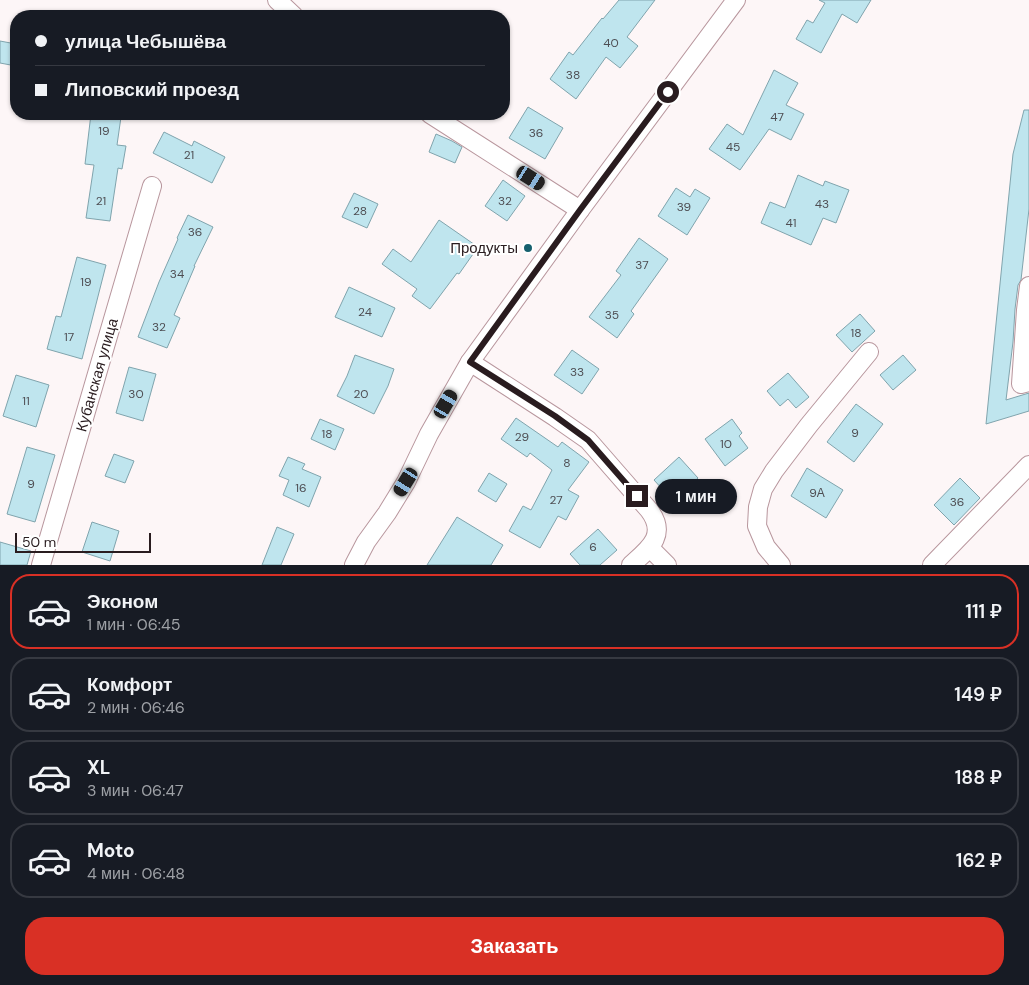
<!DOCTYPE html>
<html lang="ru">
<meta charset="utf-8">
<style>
:root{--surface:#171b24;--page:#20242c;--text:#f1f3f6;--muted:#9ea1a6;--line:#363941;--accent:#d93025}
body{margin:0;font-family:"DM Sans",sans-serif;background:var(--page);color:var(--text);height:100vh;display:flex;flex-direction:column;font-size:19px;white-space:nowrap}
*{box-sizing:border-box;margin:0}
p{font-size:16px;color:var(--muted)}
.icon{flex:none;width:28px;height:28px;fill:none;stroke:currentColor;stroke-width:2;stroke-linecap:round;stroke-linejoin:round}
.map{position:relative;height:565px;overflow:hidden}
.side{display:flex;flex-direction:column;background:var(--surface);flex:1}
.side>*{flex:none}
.top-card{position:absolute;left:10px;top:10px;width:500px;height:110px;border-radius:20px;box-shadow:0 1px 4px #0004;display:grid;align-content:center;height:110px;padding:0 25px;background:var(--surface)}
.scale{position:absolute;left:15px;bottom:12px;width:136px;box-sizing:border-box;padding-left:5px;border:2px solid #291c1f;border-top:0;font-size:14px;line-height:18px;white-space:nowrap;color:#291c1f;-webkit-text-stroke:4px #fff;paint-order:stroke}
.end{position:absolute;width:22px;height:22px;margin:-11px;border:6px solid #291c1f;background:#fff;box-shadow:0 0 0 2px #fff}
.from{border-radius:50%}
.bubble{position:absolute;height:35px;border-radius:18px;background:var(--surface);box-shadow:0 1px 4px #0004;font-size:16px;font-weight:600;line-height:35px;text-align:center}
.car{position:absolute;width:15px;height:30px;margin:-15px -8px;border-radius:6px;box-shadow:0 0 4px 1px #0007;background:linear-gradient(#222 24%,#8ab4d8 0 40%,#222 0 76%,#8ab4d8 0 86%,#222 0)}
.top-card b{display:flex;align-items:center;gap:18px;height:48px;font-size:19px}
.top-card b+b{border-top:1px solid var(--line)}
.top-card i{width:12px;height:12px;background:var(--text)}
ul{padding:9px 0 0;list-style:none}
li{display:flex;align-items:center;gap:15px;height:75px;margin:0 10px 8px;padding:0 15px;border:2px solid var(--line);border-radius:20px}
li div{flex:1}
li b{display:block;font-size:19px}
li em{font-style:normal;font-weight:600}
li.current{border-color:var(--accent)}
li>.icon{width:45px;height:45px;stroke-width:1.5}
.action{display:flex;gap:10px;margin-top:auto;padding:10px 25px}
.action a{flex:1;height:58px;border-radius:20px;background:var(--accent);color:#fff;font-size:20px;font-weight:600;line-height:58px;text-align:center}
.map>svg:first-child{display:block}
</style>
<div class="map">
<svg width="1029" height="565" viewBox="0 0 1029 565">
<rect width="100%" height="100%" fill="#fdf6f7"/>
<g fill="#bfe5ee" stroke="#80a4ad">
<path d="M619,0H655L627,37L638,46L620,68L606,57L576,99L550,79L569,52L573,55L602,18L603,19Z"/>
<path d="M819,0H871L857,23L842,14L821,53L796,39L807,20L813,23L825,3Z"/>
<path d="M0,41L16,44V66L0,63Z"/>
<path d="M774,70L798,83L786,105L804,114L791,140L769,129L740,170L709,149L727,124L743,135Z"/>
<path d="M528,107L563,128L545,159L509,138Z"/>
<path d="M1024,110H1029V209L1021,280L1018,285L1015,309L1013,342L1006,400L1029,393V411L986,424L1013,154Z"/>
<path d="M91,114L121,117L117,145L126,146L122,169L118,168L110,221L86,218L94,165L85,164Z"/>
<path d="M164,132L192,146L194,141L225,157L212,183L153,153Z"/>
<path d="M436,134L452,141L462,147L455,163L429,152Z"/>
<path d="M798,175L823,186L825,181L849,190L836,223L823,218L811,245L761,223L770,202L785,208Z"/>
<path d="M503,180L525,196L507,221L485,206Z"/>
<path d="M676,188L690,197L695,189L710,198L687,235L658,216Z"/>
<path d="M354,193L378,204L367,228L342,217Z"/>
<path d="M188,215L213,227L194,266H195L174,315L180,318L167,348L138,337L159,282L178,239L177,238Z"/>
<path d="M439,220L478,247L459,274L457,273L430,309L412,296L417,289L382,264L393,249L411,262Z"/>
<path d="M639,238L668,259L631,311L634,314L617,338L589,317L621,275L616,271Z"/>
<path d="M77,257L106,265L82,359L47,349L56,316L61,317Z"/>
<path d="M349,287L395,308L382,337L335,317Z"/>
<path d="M860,314L875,331L852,352L836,335Z"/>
<path d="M572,350L599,369L582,394L554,375Z"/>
<path d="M355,355L394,369L388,386L374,414L337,396L347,376Z"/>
<path d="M903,355L916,370L893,390L880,375Z"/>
<path d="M129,367L156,374L143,421L116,413Z"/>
<path d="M788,373L809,397L796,408L788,399L780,406L767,391Z"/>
<path d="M16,375L49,385L36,427L3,416Z"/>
<path d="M856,404L883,424L854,462L827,442Z"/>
<path d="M516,418L558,447L562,442L589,462L568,490L579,496L566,520L558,516L540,548L509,531L523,506L531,510L552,470L530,453L527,457L501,439Z"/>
<path d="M320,419L344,429L335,450L311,439Z"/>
<path d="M732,419L742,433L739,436L748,448L725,466L705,439Z"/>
<path d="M27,447L55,455L35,522L7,514Z"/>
<path d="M114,454L134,461L125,483L105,476Z"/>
<path d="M288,457L305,464L302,469L321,477L309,507L283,495L289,480L279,476Z"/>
<path d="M679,457L698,478L673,501L654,480Z"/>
<path d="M807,468L843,490L826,518L791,496Z"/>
<path d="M489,473L507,484L496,502L478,491Z"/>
<path d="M960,478L980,498L954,525L934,505Z"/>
<path d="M457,517L503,545L491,565H427Z"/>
<path d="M92,522L119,531L110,561L82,552Z"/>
<path d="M277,527L294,534L281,565H262Z"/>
<path d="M598,529L617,550L600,565H580L570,554Z"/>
<path d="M0,542L31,551L27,565H0Z"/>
</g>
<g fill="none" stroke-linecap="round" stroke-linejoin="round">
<defs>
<g id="minor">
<path d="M277,0L294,16"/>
<path d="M430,114L580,210"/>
<path d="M1029,286L1026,310L1021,384L1029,382"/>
<path d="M470,362L555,417L588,440L649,510C668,535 649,549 631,565"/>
<path d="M650,548L667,565"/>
<path d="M41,565L152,186"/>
<path d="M354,565L366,542L387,513L406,482L429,434L470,362L580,210L736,0"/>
<path d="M781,565L766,547L757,526L758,507L763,489L774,471L809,425L869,352"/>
<path d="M932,565L1029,465"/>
</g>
</defs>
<use href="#minor" stroke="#b8969d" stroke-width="20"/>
<use href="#minor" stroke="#fff" stroke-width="18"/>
</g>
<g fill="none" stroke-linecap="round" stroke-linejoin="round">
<path stroke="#291c1f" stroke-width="6" d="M637,496L588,440L555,416L470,362L580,210L668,92"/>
</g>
<circle fill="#16606e" stroke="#fff" stroke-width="2" cx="528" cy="248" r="5"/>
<g text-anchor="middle" stroke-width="4" stroke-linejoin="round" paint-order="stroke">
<g font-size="12" fill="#4e4e53">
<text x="611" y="47">40</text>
<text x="573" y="79">38</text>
<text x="777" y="121">47</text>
<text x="104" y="135">19</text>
<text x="536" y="137">36</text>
<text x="733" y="151">45</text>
<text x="189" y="159">21</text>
<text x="101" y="205">21</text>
<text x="505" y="205">32</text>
<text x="822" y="208">43</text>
<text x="684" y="211">39</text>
<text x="360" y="215">28</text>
<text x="791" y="227">41</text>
<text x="195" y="236">36</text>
<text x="642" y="269">37</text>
<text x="177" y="278">34</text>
<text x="86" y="286">19</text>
<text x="365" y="316">24</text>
<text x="612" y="319">35</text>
<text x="159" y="331">32</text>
<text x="856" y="337">18</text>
<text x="69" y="341">17</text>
<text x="577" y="376">33</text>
<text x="136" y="398">30</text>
<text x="361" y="398">20</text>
<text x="26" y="405">11</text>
<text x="855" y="437">9</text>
<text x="327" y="438">18</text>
<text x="522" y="441">29</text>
<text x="726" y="448">10</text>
<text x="567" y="467">8</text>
<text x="31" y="488">9</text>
<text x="301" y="492">16</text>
<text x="817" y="497">9А</text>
<text x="556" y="504">27</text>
<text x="957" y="506">36</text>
<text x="593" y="551">6</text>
</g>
<g font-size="15" fill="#291c1f" stroke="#fff" text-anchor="end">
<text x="518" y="253">Продукты</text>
</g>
<g font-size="15" fill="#291c1f" stroke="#fff">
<text transform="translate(97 375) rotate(-74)" y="5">Кубанская улица</text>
</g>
</g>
</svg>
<div class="scale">50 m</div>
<i class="end from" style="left:668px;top:92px"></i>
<i class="end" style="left:637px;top:496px"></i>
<div class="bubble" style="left:655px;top:479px;width:82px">1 мин</div>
<i class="car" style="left:531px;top:178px;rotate:122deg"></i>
<i class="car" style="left:446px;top:404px;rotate:30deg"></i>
<i class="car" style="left:406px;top:482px;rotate:212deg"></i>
<div class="top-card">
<b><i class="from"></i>улица Чебышёва</b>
<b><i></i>Липовский проезд</b>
</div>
</div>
<section class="side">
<ul>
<li class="current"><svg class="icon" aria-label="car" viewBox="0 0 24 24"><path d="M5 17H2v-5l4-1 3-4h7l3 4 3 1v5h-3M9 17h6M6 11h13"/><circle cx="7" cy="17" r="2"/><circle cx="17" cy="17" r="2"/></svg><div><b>Эконом</b><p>1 мин · 06:45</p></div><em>111 ₽</em></li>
<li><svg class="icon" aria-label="car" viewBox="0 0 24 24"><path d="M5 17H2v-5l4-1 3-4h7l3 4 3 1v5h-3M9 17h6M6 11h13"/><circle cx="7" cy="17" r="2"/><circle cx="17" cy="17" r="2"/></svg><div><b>Комфорт</b><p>2 мин · 06:46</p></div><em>149 ₽</em></li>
<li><svg class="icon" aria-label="car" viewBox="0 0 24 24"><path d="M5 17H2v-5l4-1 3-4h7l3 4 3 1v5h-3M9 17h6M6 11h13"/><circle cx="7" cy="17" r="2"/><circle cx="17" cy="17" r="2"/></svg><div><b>XL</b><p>3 мин · 06:47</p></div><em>188 ₽</em></li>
<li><svg class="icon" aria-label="car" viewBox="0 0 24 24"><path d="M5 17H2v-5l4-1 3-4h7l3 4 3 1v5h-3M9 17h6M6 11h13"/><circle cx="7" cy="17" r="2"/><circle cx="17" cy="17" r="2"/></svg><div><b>Moto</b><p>4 мин · 06:48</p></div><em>162 ₽</em></li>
</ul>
<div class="action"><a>Заказать</a></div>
</section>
